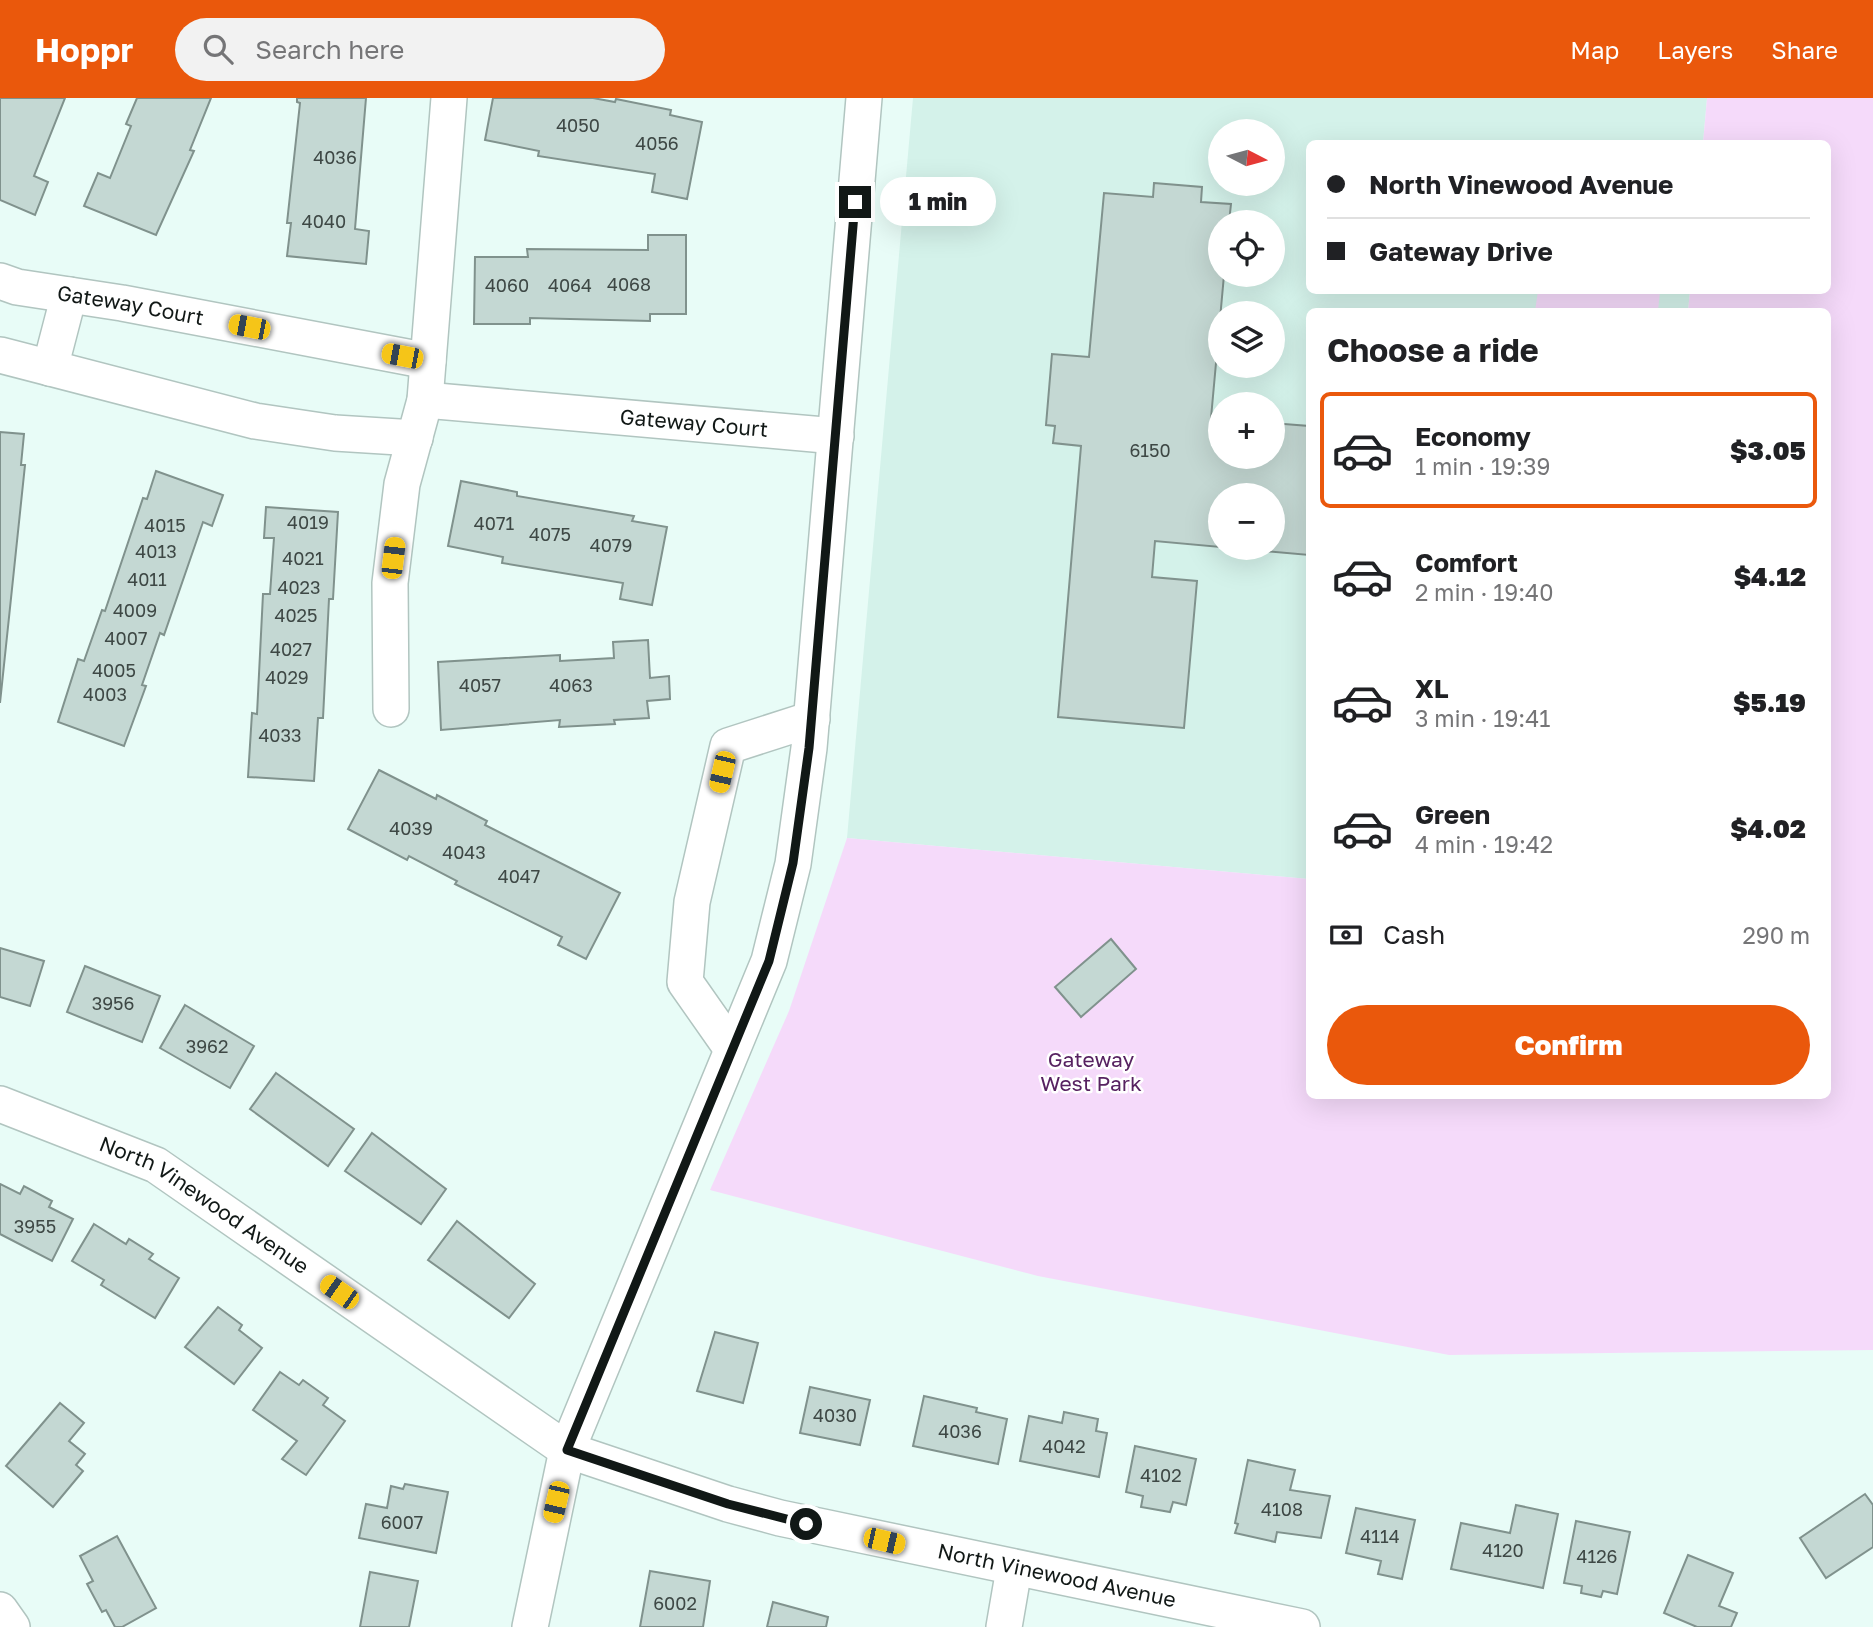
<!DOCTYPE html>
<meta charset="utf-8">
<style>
:root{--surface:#fff;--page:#f2f2f2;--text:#202124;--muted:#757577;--line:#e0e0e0;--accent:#ea580c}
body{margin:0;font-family:"Golos Text",sans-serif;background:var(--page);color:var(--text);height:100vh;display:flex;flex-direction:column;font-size:26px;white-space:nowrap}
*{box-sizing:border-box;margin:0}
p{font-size:23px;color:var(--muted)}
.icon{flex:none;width:38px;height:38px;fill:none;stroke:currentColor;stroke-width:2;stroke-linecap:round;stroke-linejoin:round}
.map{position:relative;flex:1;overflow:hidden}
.sheet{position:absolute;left:1306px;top:210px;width:525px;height:791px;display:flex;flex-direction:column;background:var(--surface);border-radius:10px;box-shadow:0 7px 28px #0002}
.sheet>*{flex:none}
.banner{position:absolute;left:1306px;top:42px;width:525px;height:154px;border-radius:10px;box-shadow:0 7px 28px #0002;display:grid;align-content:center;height:154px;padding:0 21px;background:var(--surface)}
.needle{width:46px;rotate:96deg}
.controls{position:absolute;left:1208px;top:21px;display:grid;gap:14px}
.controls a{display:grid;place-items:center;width:77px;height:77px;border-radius:50%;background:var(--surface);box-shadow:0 7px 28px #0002;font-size:35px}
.end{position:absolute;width:32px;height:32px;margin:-16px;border:9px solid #111816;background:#fff;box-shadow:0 0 0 4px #fff}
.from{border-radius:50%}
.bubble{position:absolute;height:49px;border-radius:24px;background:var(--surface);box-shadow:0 7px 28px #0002;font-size:23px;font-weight:800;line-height:49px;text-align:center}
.car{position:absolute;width:21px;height:42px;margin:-21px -10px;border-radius:9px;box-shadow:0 0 5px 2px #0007;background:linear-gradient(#f5c518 24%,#345 0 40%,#f5c518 0 76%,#345 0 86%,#f5c518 0)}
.banner b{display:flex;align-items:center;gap:24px;height:66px;font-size:26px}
.banner b+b{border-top:2px solid var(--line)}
.banner i{width:18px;height:18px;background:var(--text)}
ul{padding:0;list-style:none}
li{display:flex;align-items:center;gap:21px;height:116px;margin:0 14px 10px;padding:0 7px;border:4px solid transparent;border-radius:10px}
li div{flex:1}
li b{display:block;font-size:26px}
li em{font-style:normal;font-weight:800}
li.current{border-color:var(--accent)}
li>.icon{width:63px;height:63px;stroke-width:1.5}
h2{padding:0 21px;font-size:32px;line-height:84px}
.pay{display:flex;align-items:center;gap:18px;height:77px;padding:0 21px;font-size:26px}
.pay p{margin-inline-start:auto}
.button{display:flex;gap:14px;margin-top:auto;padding:14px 21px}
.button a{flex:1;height:80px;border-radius:42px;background:var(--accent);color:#fff;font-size:28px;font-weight:800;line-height:80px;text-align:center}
header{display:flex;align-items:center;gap:42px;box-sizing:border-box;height:98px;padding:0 35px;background:var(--accent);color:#fff}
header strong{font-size:33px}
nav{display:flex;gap:38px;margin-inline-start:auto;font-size:24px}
.search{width:490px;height:63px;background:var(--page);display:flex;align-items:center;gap:18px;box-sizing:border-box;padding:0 24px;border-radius:38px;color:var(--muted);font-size:26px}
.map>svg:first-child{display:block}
</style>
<header>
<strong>Hoppr</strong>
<div class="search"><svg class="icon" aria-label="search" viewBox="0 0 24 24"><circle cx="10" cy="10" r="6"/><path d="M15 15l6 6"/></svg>Search here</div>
<nav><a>Map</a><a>Layers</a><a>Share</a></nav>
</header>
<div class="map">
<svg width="1873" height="1529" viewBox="0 0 1873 1529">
<rect width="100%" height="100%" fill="#e8fcf7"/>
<path fill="#d4f2ea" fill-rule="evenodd" d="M913,0H1707L1703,45L1309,46V192L1690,193L1688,213L1309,214V781L847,740ZM1220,33H1272V86H1220ZM1220,124H1272V177H1220ZM1220,215H1272V268H1220ZM1220,306H1272V359H1220ZM1220,397H1272V450H1220Z"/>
<g fill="#f5dafa">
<path d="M1707,0H1873V1252L1449,1257L1038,1178L710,1092L789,913L847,740L1309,781V998H1827V214L1688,213L1690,193L1827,192V46L1703,45Z"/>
<path d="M1538,193V192L1660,193L1658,213H1535Z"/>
</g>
<g fill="#c4d8d3" stroke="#80928d" stroke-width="2">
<path d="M0,0H65L34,78L48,84L35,117L0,102Z"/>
<path d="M137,0H211L190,52L194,53L156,137L84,108L98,75L110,80L131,28L126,26Z"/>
<path d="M297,0H366L355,131L369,133L366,166L287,158L291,125H287L300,5L297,4Z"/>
<path d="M493,0H593L615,4L616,1L671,12L670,17L702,24L687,101L652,94L655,76L538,58L539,53L485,42Z"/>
<path d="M1154,85L1202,89L1201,104L1231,106L1229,124H1220V177H1224L1211,320L1220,321V359H1272V325L1309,328V457L1231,450H1272V397H1220V449L1155,443L1152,479L1197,483L1184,630L1058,619L1081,348L1053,345L1055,328L1046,327L1052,256L1089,259L1104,95L1153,99Z"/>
<path d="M648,137H686V216H650V223L530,220V226H474L475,159H528L527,151L648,152Z"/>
<path d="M0,334L24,336L21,367H25L0,605Z"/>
<path d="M156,373L223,397L212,428L203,424L164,537L160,535L142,587L146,588L124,648L58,624L78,561L84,563L102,512L105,513L143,400L147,401Z"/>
<path d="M461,383L517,394V398L634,418L632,423L667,429L652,507L620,501L623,485L502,465L503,459L448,448Z"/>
<path d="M266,409L338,414L333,501H329L323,620H318L314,683L248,679L252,615L257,616L263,496H270L274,440H264Z"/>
<path d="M648,542L650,580L669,578L670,601L647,603L649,620L614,622L615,626L559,629L560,622L441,632L438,564L560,557V563L614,560L613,544Z"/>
<path d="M379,672L436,701L437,697L487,723L485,727L620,795L586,861L558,847L562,839L455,786L457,783L409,758L407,762L348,731Z"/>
<path d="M1111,841L1136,871L1081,919L1055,889Z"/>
<path d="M0,850L44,863L30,908L0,899Z"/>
<path d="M85,868L160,898L142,944L67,914Z"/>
<path d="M185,907L254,948L230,990L160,950Z"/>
<path d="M276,975L354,1031L328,1068L250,1011Z"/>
<path d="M372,1035L446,1091L421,1126L345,1073Z"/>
<path d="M0,1086L20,1096L24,1088L52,1103L49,1109L73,1121L52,1163L0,1136Z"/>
<path d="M457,1123L535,1186L509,1220L428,1162Z"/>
<path d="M94,1126L126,1146L129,1141L153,1156L149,1161L179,1180L155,1220L101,1187L104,1182L72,1163Z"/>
<path d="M218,1209L242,1227L239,1232L262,1250L234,1286L185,1249Z"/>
<path d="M715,1234L758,1245L743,1305L697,1293Z"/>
<path d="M280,1274L299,1287L303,1282L328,1300L323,1307L345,1323L306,1377L282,1361L297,1343L253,1312Z"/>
<path d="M810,1289L870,1302L860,1347L800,1335Z"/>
<path d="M924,1298L977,1310L976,1314L1007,1321L998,1366L913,1348Z"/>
<path d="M60,1305L84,1325L69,1343L85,1356L76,1367L83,1373L53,1409L6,1368Z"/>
<path d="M1064,1314L1098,1321L1096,1333L1107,1335L1099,1379L1020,1363L1029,1318L1062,1325Z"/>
<path d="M1135,1348L1196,1361L1186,1407L1173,1404L1170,1414L1141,1409L1143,1398L1126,1394Z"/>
<path d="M1248,1362L1295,1372L1290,1392L1330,1398L1321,1440L1277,1434L1275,1444L1235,1435L1238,1426L1235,1425Z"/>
<path d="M405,1386L448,1394L436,1455L359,1440L366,1406L387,1410L391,1388L403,1391Z"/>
<path d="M1865,1396L1873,1407V1449L1826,1480L1800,1440Z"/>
<path d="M1516,1407L1558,1416L1543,1490L1451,1471L1461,1425L1510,1435Z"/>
<path d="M1356,1410L1415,1422L1402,1481L1378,1476L1381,1463L1346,1455Z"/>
<path d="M1576,1423L1630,1434L1617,1496L1603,1493L1601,1499L1581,1495L1582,1488L1564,1485Z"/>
<path d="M117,1438L156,1510L122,1529H115L106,1512L102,1514L87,1486L93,1483L80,1458Z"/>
<path d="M1688,1457L1733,1475L1719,1508L1737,1515L1731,1529H1697L1664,1515Z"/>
<path d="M650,1473L710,1483L703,1529H640Z"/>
<path d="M370,1474L418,1483L409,1529H360Z"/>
<path d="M773,1504L828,1519L826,1529H767Z"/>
</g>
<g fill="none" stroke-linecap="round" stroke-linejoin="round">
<defs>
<g id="minor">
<path id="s1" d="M0,183L17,189L122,205L428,263"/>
<path d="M0,257L255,323L335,335L415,340"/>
<path d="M50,270L69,197"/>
<path id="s2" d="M425,302L836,338"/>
<path d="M391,611L390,485L402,386L425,302L449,0"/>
<path d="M732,951L685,884L692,804L728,648L812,621"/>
<path id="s3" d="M0,1006L156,1067L567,1352L728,1406L780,1420L1302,1529"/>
<path d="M0,1512L12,1529"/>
<path d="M530,1529L567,1352L769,863L793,766L809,650L864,0"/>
<path d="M1004,1529L1014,1471"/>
</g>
</defs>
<use href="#minor" stroke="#b1c5c0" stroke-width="38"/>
<use href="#minor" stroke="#fff" stroke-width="35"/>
</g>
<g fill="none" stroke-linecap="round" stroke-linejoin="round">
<path stroke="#111816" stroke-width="9" d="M806,1426L728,1406L567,1352L769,863L793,765L809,650L855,104"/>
</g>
<g text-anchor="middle" stroke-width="5" stroke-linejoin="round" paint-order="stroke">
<g font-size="18" fill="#3e4845">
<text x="578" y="34">4050</text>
<text x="657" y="52">4056</text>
<text x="335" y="66">4036</text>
<text x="324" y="130">4040</text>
<text x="629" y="193">4068</text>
<text x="507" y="194">4060</text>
<text x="570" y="194">4064</text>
<text x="1150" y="359">6150</text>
<text x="308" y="431">4019</text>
<text x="494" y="432">4071</text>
<text x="165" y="434">4015</text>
<text x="550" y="443">4075</text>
<text x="611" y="454">4079</text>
<text x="156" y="460">4013</text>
<text x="303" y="467">4021</text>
<text x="147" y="488">4011</text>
<text x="299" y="496">4023</text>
<text x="135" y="519">4009</text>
<text x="296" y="524">4025</text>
<text x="126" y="547">4007</text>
<text x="291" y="558">4027</text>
<text x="114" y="579">4005</text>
<text x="287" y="586">4029</text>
<text x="480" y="594">4057</text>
<text x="571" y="594">4063</text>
<text x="105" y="603">4003</text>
<text x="280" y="644">4033</text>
<text x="411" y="737">4039</text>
<text x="464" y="761">4043</text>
<text x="519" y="785">4047</text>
<text x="113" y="912">3956</text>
<text x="207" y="955">3962</text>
<text x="35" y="1135">3955</text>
<text x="835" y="1324">4030</text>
<text x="960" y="1340">4036</text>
<text x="1064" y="1355">4042</text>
<text x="1161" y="1384">4102</text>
<text x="1282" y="1418">4108</text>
<text x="402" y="1431">6007</text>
<text x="1380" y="1445">4114</text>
<text x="1503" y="1459">4120</text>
<text x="1597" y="1465">4126</text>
<text x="675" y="1512">6002</text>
</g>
<g font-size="21" fill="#111816" stroke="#fff">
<text dy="7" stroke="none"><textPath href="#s1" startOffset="133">Gateway Court</textPath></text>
<text dy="7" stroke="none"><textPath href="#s2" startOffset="270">Gateway Court</textPath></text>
<text dy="7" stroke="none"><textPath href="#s3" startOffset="229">North Vinewood Avenue</textPath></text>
<text dy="7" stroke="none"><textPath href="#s3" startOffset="1174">North Vinewood Avenue</textPath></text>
</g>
<g font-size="21" fill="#572261" stroke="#fff">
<text x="1091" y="969">Gateway<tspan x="1091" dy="24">West Park</tspan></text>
</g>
</g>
</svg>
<div class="controls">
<a><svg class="needle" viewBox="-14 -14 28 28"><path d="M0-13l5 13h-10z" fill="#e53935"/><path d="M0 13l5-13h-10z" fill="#757577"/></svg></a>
<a><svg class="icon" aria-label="locate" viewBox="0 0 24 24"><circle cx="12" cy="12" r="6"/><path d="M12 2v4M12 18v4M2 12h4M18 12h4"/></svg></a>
<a><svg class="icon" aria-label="layers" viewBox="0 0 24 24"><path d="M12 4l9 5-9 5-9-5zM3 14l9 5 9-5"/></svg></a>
<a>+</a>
<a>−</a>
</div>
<i class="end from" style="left:806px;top:1426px"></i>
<i class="end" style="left:855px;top:104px"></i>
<div class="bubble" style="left:880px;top:79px;width:116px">1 min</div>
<i class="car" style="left:249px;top:229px;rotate:281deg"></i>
<i class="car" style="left:402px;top:258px;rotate:281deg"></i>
<i class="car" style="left:393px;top:460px;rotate:7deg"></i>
<i class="car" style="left:722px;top:674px;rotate:193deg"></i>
<i class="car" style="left:339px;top:1194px;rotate:305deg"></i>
<i class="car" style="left:556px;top:1404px;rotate:193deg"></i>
<i class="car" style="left:884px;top:1443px;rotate:103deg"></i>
<div class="banner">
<b><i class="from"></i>North Vinewood Avenue</b>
<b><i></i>Gateway Drive</b>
</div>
<section class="sheet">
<h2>Choose a ride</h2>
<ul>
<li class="current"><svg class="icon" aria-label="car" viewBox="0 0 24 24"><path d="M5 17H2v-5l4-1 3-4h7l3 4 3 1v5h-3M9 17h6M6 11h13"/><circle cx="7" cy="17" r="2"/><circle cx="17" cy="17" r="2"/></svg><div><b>Economy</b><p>1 min · 19:39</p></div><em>$3.05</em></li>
<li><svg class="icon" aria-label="car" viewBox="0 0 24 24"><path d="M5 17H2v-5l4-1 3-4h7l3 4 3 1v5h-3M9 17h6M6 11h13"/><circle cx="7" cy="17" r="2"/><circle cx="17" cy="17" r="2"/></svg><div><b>Comfort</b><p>2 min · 19:40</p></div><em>$4.12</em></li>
<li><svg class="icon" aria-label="car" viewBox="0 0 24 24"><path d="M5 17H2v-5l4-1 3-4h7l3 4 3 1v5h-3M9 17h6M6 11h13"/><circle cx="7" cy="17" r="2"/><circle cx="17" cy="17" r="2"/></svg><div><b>XL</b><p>3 min · 19:41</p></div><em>$5.19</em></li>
<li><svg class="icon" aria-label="car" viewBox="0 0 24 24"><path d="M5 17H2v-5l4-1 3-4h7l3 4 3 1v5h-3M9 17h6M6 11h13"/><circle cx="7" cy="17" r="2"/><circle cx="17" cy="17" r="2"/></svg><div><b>Green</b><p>4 min · 19:42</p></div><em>$4.02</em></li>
</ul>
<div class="pay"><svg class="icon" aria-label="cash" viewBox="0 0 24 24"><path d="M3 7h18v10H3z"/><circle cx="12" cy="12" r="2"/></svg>Cash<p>290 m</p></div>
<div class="button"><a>Confirm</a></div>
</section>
</div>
